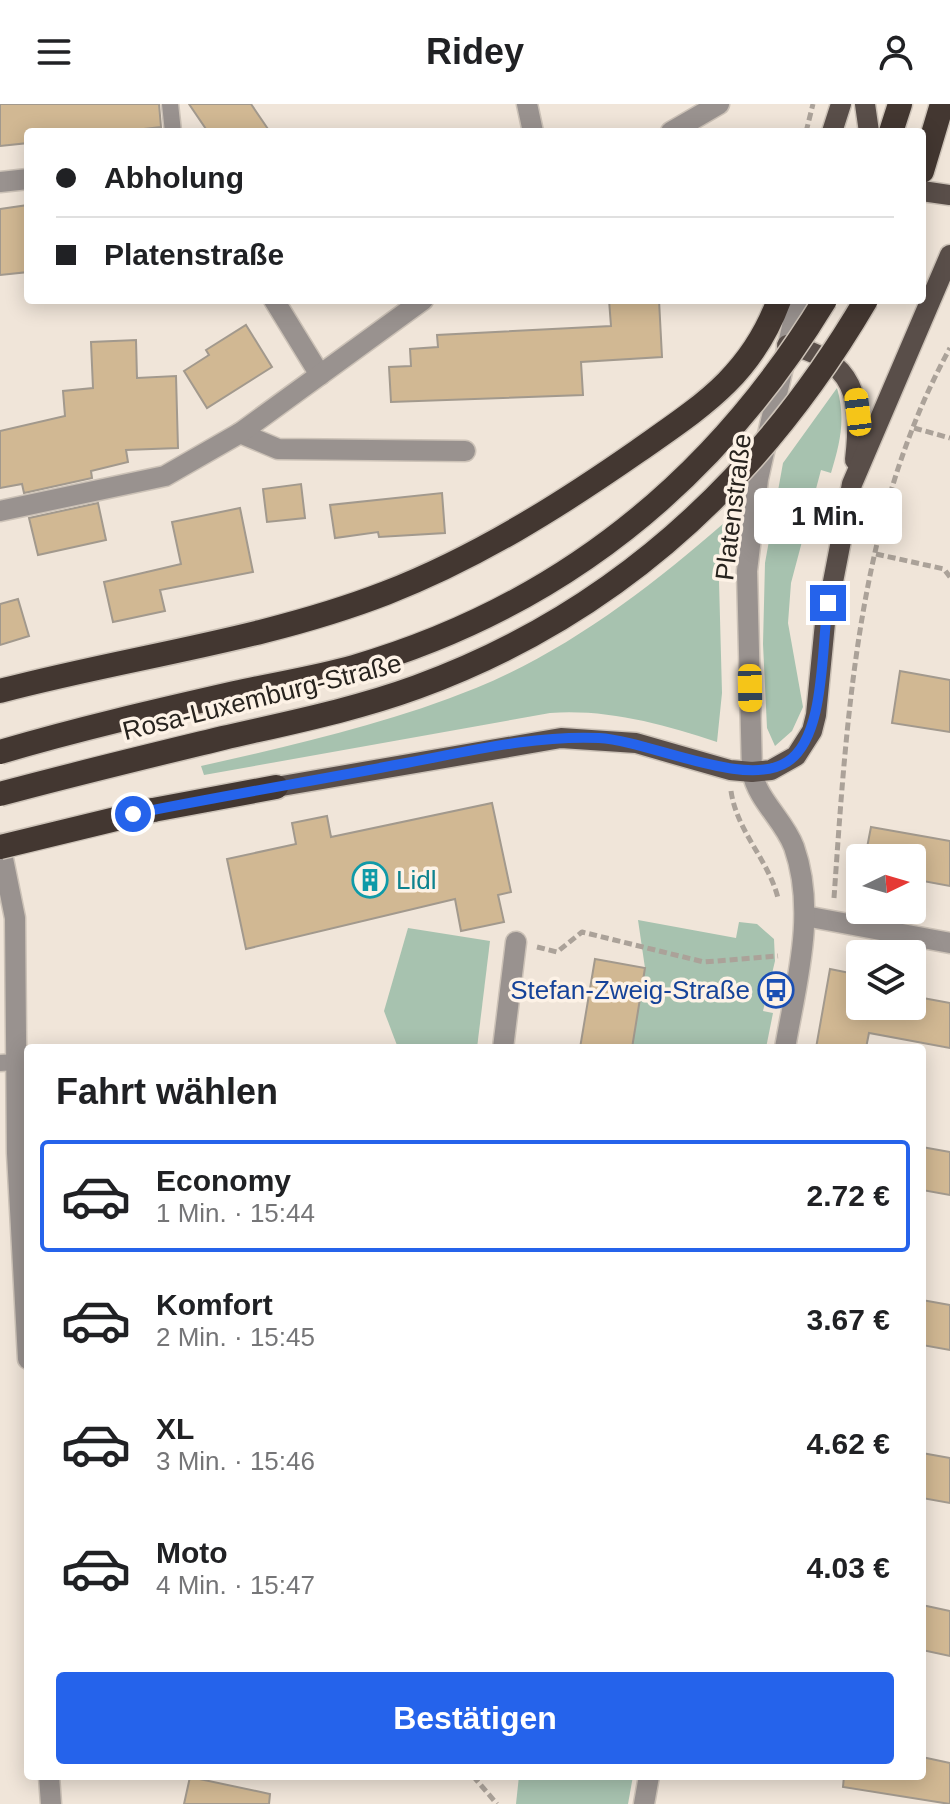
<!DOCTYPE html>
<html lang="de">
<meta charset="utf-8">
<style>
:root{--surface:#fff;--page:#f6f6f6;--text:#202124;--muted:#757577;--line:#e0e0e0;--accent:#2563eb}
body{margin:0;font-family:Arial,sans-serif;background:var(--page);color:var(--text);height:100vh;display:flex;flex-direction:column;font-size:30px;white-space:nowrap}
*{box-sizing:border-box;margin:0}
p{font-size:26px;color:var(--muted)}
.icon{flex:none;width:44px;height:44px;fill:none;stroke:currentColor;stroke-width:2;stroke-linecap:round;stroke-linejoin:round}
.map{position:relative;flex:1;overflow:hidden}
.details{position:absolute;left:24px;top:940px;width:902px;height:736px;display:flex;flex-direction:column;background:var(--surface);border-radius:8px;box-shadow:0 4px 20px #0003}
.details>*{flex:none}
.banner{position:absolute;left:24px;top:24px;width:902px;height:176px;border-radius:8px;box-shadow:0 4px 20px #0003;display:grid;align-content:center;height:176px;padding:0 32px;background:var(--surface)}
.needle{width:52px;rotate:85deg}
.buttons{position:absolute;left:846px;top:740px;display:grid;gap:16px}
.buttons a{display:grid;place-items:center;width:80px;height:80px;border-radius:8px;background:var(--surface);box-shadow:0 4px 20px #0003;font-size:40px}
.end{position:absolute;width:36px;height:36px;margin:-18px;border:10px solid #2563eb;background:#fff;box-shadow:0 0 0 4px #fff}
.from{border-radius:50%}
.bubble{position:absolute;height:56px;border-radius:8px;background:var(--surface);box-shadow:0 4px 20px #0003;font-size:26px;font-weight:700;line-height:56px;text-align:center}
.car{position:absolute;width:24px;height:48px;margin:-24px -12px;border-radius:10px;box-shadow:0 0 6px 2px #0007;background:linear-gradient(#f5c518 24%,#345 0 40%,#f5c518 0 76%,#345 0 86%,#f5c518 0)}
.banner b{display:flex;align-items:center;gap:28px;height:76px;font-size:30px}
.banner b+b{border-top:2px solid var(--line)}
.banner i{width:20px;height:20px;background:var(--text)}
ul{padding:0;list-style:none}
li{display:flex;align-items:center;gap:24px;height:112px;margin:0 16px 12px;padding:0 16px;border:4px solid transparent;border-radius:8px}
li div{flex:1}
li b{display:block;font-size:30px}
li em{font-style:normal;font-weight:700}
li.selected{border-color:var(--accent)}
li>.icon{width:72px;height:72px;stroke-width:1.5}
h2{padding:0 32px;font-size:36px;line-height:96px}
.primary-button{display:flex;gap:16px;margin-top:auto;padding:16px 32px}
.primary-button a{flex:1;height:92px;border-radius:8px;background:var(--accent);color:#fff;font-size:32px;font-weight:700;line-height:92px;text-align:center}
header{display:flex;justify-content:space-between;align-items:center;height:104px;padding:0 32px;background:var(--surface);font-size:36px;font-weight:700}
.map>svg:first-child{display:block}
</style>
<header><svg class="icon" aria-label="menu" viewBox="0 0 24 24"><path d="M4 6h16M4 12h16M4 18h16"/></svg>Ridey<svg class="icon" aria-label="person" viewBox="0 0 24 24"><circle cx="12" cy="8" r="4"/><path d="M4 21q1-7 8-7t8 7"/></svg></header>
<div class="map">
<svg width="950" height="1700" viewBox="0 0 950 1700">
<rect width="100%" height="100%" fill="#f0e5d9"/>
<g fill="#a7c2af">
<path d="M837,284C846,315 840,339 831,369L821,366L791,479L788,519L803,603L792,627L775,642L767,624L763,540L765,459L783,359Z"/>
<path d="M724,419L719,477L722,589L717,638C662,620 608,605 550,609L204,671L201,662C294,641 387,620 476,584C567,547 651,483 724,419Z"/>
<path d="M638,816L736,834L739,818L757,820L774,835L775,857L763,907L773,909L766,944H632L645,864Z"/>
<path d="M408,824L490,837L477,944H398L384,907Z"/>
<path d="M519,1672H633L628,1700H516Z"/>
</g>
<g fill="#d1b893" stroke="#a2998d" stroke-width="2">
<path d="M0,0H159L161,23L118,28H28V39L0,42Z"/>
<path d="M189,0H251L270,28H208Z"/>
<path d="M28,101V168L0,171V105Z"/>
<path d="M609,196H659L662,253L581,258L583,291L391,298L389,263L411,262L410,245L438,243L437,231L611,222Z"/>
<path d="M246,221L272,263L207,304L184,267L209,251L206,246Z"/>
<path d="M136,236L137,274L176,272L178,344L126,346L128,358L91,367L92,374L24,389L22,380L0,384V327L65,312L63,287L93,284L91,238Z"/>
<path d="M301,380L305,414L267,418L263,385Z"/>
<path d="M442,389L445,429L379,433L378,428L335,434L330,401Z"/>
<path d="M98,399L106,436L38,451L29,414Z"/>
<path d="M240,404L253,468L160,486L165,507L113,518L104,478L181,460L172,418Z"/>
<path d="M18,495L29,532L0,541V500Z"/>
<path d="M900,567L950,576V628L892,619Z"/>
<path d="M492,699L511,788L498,791L504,818L461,827L455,795L246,845L227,755L296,740L292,719L327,712L331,733Z"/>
<path d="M871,723L950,737V782L912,775V754H865Z"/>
<path d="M595,855L645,864L632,944H580Z"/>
<path d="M830,865L860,871V902H912V892L950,899V944L869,929L866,944H816Z"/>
<path d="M922,1043L950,1048V1091L922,1086Z"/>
<path d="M922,1196L950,1201V1246L922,1241Z"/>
<path d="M922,1349L950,1354V1399L922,1394Z"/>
<path d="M922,1501L950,1507V1552L922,1546Z"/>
<path d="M922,1653L950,1659V1700L843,1683L844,1672H922Z"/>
<path d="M190,1673L270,1690L269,1700H184Z"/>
</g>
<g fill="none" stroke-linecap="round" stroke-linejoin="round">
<defs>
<g id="lane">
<path d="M170,0L173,28"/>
<path d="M0,959L16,958"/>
</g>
<g id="street">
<path d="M527,0L533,28"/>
<path d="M671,28L719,0"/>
<path d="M0,78L28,75"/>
<path d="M274,196L320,271"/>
<path d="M240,329L278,345L465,347"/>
<path d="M0,407L165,372L240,329L423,196"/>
<path d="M0,740L15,814L17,1049L28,1255"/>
<path d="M805,812L950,839"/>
<path d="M503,944L516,838"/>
<path d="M785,944C796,880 817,808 794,743C784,716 758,697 752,668L747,467L758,375L798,196"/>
<path d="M49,1672L51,1700"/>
<path d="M644,1700L649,1672"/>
</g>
<g id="primary">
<path d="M865,0L869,28"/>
<path d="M832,28L841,0"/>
<path d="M922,87L950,91"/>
<path d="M787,241C856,255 862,295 855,356"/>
<path d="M276,683L561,634L636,639L730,666L752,668L771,666L796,652L812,627L816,611L825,519L852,380L950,151"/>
</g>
<g id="highway">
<path d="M891,28L900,0"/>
<path d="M922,67L942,0"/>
<path d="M0,587C128,553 262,537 386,489C476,454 559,402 638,347C702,302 751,272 779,196"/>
<path d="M153,706L276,683"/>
</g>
</defs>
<use href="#lane" stroke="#ccc2b7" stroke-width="19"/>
<use href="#street" stroke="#ccc2b7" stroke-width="23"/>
<use href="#primary" stroke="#ccc2b7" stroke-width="23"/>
<use href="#highway" stroke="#ccc2b7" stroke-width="27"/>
<g stroke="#aba299" stroke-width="5" stroke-dasharray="8 4" stroke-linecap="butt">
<path d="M806,28L813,0"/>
<path d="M914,324L950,334"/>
<path d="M876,450L944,465L950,473"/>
<path d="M731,687C737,728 768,755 778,794"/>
<path d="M834,794C847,609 858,411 950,244"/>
<path d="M537,843L557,848L582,828L704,858L778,852"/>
<path d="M473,1672L497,1700"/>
</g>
<use href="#lane" stroke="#99928f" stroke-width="16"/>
<use href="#street" stroke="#99928f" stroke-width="20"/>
<use href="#primary" stroke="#594e49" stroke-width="20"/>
<use href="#highway" stroke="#433731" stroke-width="24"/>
<defs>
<g id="highway-bridge">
<path d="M0,648C78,625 156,607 235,589C275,580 315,574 354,563C559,503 715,377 825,196"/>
<path d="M0,690C74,670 149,652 223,634C288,619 354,606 417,583C614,511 761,375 866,196"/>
<path d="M0,743L153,706"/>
</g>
</defs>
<use href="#highway-bridge" stroke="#ccc2b7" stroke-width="27" stroke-linecap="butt"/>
<use href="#highway-bridge" stroke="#433731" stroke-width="24"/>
</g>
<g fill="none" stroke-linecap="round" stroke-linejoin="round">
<path stroke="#2563eb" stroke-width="10" d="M133,710C222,692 312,677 401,660C466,648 533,631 599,634C650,637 745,685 787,658C826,634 821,543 828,499"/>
</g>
<defs>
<symbol id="building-ring" viewBox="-11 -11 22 22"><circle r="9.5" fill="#fdf2e6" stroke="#0f9aa8" stroke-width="1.5"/><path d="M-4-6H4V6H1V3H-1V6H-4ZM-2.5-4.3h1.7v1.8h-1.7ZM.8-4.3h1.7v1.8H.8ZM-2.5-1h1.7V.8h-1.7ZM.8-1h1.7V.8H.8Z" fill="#0f9aa8"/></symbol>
<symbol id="bus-ring" viewBox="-11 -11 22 22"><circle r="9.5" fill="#fdf2e6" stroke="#1a4fb4" stroke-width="1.5"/><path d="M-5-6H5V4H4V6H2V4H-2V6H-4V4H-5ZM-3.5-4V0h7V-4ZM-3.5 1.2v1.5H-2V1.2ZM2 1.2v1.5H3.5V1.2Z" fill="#1a4fb4"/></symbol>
</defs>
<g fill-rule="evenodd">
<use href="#building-ring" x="350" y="756" width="40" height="40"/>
<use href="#bus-ring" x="756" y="866" width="40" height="40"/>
</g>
<g text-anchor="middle" stroke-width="7" stroke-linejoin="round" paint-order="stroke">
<g font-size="26" fill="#27231e" stroke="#fdf2e6">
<text transform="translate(733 403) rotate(-83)" y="9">Platenstraße</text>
<text transform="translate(262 593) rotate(-14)" y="9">Rosa-Luxemburg-Straße</text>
</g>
<g font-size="26" fill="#0d838f" stroke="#fdf2e6" text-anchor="start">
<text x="396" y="785">Lidl</text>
</g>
<g font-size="26" fill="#164399" stroke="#fdf2e6" text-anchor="end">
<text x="750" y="895">Stefan-Zweig-Straße</text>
</g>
</g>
</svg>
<div class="buttons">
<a><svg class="needle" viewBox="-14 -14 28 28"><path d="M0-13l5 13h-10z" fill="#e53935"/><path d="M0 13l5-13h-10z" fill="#757577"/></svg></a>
<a><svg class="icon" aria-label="layers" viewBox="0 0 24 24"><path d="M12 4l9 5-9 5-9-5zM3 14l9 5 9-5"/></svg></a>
</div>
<i class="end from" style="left:133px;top:710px"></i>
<i class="end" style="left:828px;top:499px"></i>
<div class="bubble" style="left:754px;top:384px;width:148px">1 Min.</div>
<i class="car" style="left:858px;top:308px;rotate:353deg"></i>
<i class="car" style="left:750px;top:584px;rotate:179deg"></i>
<div class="banner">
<b><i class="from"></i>Abholung</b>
<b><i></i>Platenstraße</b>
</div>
<section class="details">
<h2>Fahrt wählen</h2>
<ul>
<li class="selected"><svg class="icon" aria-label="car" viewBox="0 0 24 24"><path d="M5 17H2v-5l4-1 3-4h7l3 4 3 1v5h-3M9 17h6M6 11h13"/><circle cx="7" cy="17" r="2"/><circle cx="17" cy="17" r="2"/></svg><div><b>Economy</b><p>1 Min. · 15:44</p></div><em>2.72 €</em></li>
<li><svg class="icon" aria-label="car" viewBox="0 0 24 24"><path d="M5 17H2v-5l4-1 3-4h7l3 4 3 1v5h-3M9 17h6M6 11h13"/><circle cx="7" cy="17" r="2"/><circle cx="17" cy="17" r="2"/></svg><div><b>Komfort</b><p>2 Min. · 15:45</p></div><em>3.67 €</em></li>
<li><svg class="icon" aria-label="car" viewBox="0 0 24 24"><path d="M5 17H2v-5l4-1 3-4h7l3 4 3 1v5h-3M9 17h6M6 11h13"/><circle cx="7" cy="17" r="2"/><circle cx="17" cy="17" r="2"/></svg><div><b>XL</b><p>3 Min. · 15:46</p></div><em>4.62 €</em></li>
<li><svg class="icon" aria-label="car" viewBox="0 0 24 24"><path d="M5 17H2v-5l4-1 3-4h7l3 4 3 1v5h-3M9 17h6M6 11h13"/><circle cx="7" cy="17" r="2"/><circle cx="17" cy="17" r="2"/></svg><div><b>Moto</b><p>4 Min. · 15:47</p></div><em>4.03 €</em></li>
</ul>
<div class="primary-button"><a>Bestätigen</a></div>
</section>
</div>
